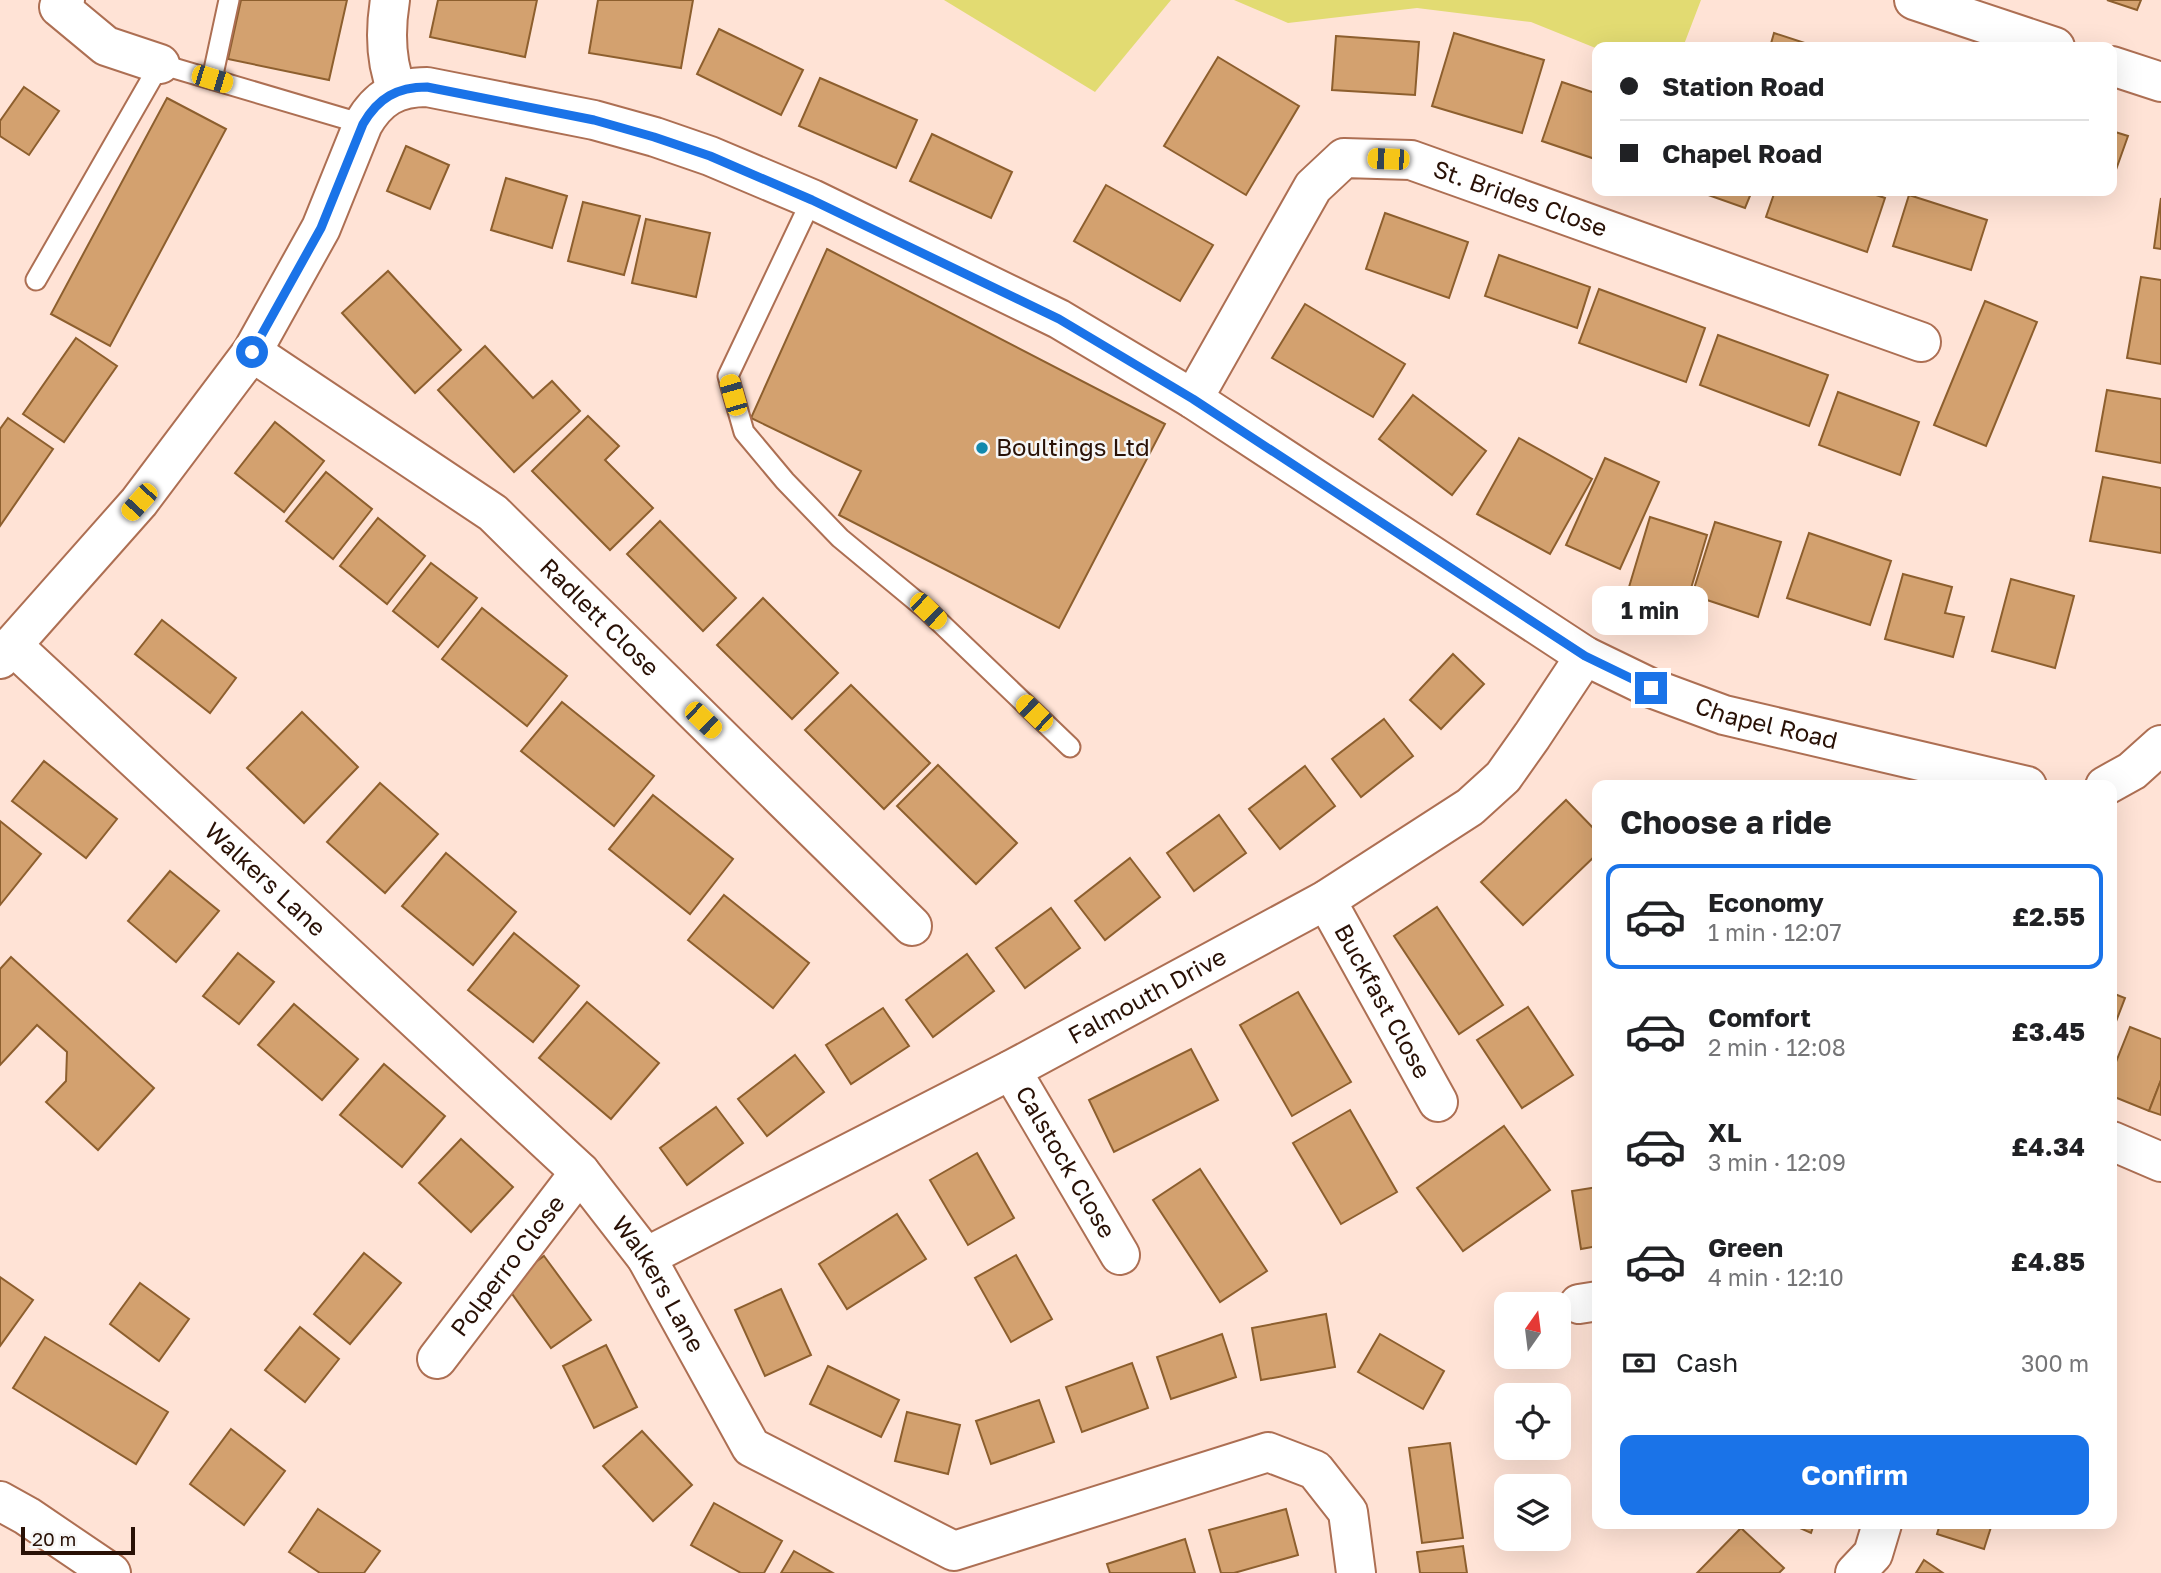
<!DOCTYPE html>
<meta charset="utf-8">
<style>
:root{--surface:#fff;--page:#f2f2f2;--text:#202124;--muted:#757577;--line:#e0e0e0;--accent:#1a73e8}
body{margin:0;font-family:"Golos Text",sans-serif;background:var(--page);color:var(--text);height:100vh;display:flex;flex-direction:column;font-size:26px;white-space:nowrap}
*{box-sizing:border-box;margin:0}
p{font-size:23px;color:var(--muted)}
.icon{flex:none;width:38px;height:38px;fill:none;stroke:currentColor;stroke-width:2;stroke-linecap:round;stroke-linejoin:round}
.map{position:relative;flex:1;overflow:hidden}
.side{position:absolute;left:1592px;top:780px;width:525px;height:749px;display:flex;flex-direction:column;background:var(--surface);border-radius:14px;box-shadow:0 7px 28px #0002}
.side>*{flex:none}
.hud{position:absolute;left:1592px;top:42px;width:525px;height:154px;border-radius:14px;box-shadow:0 7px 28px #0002;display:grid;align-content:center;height:154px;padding:0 28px;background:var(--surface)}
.needle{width:46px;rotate:14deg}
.controls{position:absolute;left:1494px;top:1292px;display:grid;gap:14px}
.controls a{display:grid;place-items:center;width:77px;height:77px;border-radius:14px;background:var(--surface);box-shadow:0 7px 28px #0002;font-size:35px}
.scale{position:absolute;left:21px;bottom:18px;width:114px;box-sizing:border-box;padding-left:7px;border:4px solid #291106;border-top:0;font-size:19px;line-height:24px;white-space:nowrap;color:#291106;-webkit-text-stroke:5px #f6f6f6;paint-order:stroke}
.end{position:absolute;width:32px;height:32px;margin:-16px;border:9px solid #1a73e8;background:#fff;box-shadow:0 0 0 4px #fff}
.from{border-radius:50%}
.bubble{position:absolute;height:49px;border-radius:14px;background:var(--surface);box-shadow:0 7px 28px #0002;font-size:23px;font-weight:700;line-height:49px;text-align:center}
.car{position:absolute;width:21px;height:42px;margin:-21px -10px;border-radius:9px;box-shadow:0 0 5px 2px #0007;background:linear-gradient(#f5c518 24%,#345 0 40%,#f5c518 0 76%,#345 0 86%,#f5c518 0)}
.hud b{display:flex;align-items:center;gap:24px;height:66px;font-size:26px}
.hud b+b{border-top:2px solid var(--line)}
.hud i{width:18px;height:18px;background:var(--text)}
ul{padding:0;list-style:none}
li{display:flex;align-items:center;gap:21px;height:105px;margin:0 14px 10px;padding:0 14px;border:4px solid transparent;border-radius:14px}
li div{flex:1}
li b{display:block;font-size:26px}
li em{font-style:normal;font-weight:700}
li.active{border-color:var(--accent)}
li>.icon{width:63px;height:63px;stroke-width:1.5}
h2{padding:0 28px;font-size:32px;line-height:84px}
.pay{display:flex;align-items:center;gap:18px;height:77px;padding:0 28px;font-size:26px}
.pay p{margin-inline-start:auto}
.cta{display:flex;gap:14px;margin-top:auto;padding:14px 28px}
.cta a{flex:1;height:80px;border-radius:14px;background:var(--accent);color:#fff;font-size:28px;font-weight:700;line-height:80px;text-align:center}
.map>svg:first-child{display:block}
</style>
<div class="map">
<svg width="2161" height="1573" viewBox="0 0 2161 1573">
<rect width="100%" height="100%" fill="#ffe3d6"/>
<g fill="#e2db72">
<path d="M944,0H1171L1095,92Z"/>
<path d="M1234,0H1701L1683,47L1598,49L1531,22L1417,8L1288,23Z"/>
</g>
<g fill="#d3a16f" stroke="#8d5f2e" stroke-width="2">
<path d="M241,0H347L329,80L228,59Z"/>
<path d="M438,0H537L525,57L430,37Z"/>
<path d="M598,0H693L681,68L589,53Z"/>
<path d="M2107,0H2141L2137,10Z"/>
<path d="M719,29L803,70L781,115L697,74Z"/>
<path d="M1454,33L1544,60L1522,133L1432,106Z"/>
<path d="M1774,33L1817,47H1770Z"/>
<path d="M1336,36L1419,42L1415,95L1332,90Z"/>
<path d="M1218,57L1299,106L1246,195L1164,146Z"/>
<path d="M820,78L917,120L896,168L799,126Z"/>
<path d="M1562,82L1598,94V160L1542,141Z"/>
<path d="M24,87L59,111L29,155L0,136V121Z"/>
<path d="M167,98L226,129L110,346L51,314Z"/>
<path d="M2112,131L2128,136L2112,181Z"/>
<path d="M932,134L1012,172L991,218L910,181Z"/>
<path d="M406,146L449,165L430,209L387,191Z"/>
<path d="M506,178L567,196L552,248L491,230Z"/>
<path d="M1106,185L1213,245L1180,301L1074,241Z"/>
<path d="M1697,191H1752L1745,208Z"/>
<path d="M1775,191H1864L1885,198L1867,252L1766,217Z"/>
<path d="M1909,195L1987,220L1971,270L1893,246Z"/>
<path d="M2161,198V249L2154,248Z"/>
<path d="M583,202L640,216L624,275L568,261Z"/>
<path d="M1385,213L1468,242L1449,298L1366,269Z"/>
<path d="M646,219L710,233L696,297L632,283Z"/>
<path d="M827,249L1165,424L1059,628L839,515L861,471L751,418Z"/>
<path d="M1499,255L1590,287L1577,328L1485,296Z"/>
<path d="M388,271L461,350L415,393L342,313Z"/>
<path d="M2141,277L2161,280V364L2127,358Z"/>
<path d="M1599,289L1705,328L1686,382L1579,343Z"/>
<path d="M1985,301L2037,322L1986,446L1934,425Z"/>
<path d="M1305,304L1405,364L1373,417L1272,358Z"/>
<path d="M1718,335L1828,375L1809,426L1700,385Z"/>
<path d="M76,338L117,366L64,442L23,414Z"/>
<path d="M485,346L533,398L552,381L580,411L514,472L438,390Z"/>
<path d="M2107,390L2161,399V463L2096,451Z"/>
<path d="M1838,392L1919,422L1900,475L1819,445Z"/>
<path d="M1413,395L1486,451L1452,495L1379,439Z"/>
<path d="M588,416L619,446L605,460L653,508L610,550L532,471Z"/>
<path d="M8,418L53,449L0,526V429Z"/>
<path d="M275,422L324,461L284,512L235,473Z"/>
<path d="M1519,438L1592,479L1550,554L1477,514Z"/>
<path d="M1605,458L1659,482L1620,569L1566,545Z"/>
<path d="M326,472L372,509L333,559L286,521Z"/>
<path d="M2103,477L2161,488V553L2090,541Z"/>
<path d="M1650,517L1707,535L1686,605L1629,587Z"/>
<path d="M378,518L425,556L387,604L340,566Z"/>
<path d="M660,521L736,598L703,631L627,554Z"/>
<path d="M1715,522L1781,542L1758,617L1692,595Z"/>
<path d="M1809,533L1891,561L1870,625L1787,598Z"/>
<path d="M431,563L477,598L438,647L393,611Z"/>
<path d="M1903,574L1952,587L1945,613L1964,617L1953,657L1885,639Z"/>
<path d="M2011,579L2074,596L2055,668L1992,651Z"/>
<path d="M763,598L838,673L792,719L717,645Z"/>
<path d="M482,608L567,676L527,726L442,659Z"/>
<path d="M162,620L236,678L210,713L135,654Z"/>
<path d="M1453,654L1484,684L1441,729L1410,700Z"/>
<path d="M851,685L930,763L884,809L805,730Z"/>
<path d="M562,702L654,776L614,826L521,751Z"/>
<path d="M302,712L358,767L304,823L247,768Z"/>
<path d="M1384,719L1413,756L1361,797L1332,759Z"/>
<path d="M44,761L117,819L86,858L12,801Z"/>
<path d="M938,765L1017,843L976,884L897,806Z"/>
<path d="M1305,766L1335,806L1280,849L1249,809Z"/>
<path d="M380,783L438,834L385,893L327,842Z"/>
<path d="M653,795L733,859L690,914L609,849Z"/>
<path d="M1566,800L1598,833V853L1523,925L1481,882Z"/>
<path d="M1219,815L1246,853L1194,891L1167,853Z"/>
<path d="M0,821L41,854L0,905Z"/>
<path d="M446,853L516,912L473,965L402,906Z"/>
<path d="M1130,858L1160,897L1105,940L1075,901Z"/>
<path d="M170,871L219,911L176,962L128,921Z"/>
<path d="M724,895L809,963L773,1008L688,940Z"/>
<path d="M1437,907L1503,1005L1459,1034L1394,936Z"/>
<path d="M1051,908L1080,948L1025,988L996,948Z"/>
<path d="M514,933L579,986L533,1042L468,990Z"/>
<path d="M238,953L274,982L239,1024L203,996Z"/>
<path d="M967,954L994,991L933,1037L906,1000Z"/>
<path d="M11,957L154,1088L98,1150L46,1102L66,1081L67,1052L37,1025L0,1065V969Z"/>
<path d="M1298,992L1351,1082L1292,1116L1240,1025Z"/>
<path d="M2112,993L2125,998L2112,1032Z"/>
<path d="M587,1002L659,1063L611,1119L539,1058Z"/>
<path d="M294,1004L358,1059L322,1100L258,1045Z"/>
<path d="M1528,1007L1573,1075L1522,1108L1477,1040Z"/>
<path d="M883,1008L909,1046L851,1084L826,1045Z"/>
<path d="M2130,1027L2161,1039V1080L2149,1111L2112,1096V1072Z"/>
<path d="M1191,1049L1218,1100L1114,1152L1089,1100Z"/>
<path d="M795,1055L824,1092L767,1136L738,1099Z"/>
<path d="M384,1064L445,1116L402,1167L340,1115Z"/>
<path d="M2161,1080V1115L2149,1111Z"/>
<path d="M716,1107L743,1143L687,1185L660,1148Z"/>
<path d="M1350,1110L1397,1192L1341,1224L1293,1143Z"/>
<path d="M1504,1126L1550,1190L1463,1251L1417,1188Z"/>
<path d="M461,1139L513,1187L471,1232L419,1183Z"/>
<path d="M977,1153L1014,1218L968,1245L930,1180Z"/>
<path d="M1200,1169L1267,1271L1220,1302L1153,1200Z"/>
<path d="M1598,1187V1246L1581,1249L1572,1191Z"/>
<path d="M897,1214L926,1259L847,1309L819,1264Z"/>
<path d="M364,1253L401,1283L350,1344L314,1314Z"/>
<path d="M1016,1255L1052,1319L1011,1342L975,1278Z"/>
<path d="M544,1256L591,1320L551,1348L505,1284Z"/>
<path d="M0,1277L33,1300L0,1346Z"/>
<path d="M140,1283L189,1319L159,1361L110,1324Z"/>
<path d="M781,1289L811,1355L765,1376L735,1310Z"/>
<path d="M1326,1314L1335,1367L1261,1380L1252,1328Z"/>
<path d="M300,1327L339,1359L305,1402L265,1370Z"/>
<path d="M1222,1334L1236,1377L1171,1399L1157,1357Z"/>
<path d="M1380,1334L1444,1371L1423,1409L1358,1372Z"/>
<path d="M45,1337L168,1412L136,1464L13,1388Z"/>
<path d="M606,1345L637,1407L594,1428L563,1366Z"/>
<path d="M1132,1363L1148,1408L1082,1432L1066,1387Z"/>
<path d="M828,1366L899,1400L881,1437L810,1404Z"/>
<path d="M1039,1400L1054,1442L991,1464L976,1421Z"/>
<path d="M907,1412L960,1425L948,1474L895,1461Z"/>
<path d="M231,1429L285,1471L244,1525L190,1484Z"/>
<path d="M642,1431L692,1485L653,1521L603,1466Z"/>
<path d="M1450,1443L1463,1538L1422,1543L1409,1448Z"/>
<path d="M714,1503L782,1541L764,1573H741L691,1545Z"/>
<path d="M318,1509L380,1551L364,1573H320L289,1552Z"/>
<path d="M1286,1509L1298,1555L1234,1573H1221L1209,1530Z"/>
<path d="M1791,1524H1814L1811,1533Z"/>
<path d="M1940,1524H1992L1984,1549L1937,1534Z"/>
<path d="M1741,1528L1784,1568L1779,1573H1697Z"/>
<path d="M1185,1539L1195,1573H1110L1107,1564Z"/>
<path d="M1463,1546L1467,1573H1420L1417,1552Z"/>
<path d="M794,1551L833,1573H781Z"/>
<path d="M1924,1560L1943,1573H1916Z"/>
</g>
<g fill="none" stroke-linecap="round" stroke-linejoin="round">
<defs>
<g id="lane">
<path d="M212,79L229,0"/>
<path d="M812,199L728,376L744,432L785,481L840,538L928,611L1070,747"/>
<path d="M36,280L160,64L363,124"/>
</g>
<g id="street">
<path d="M65,0L59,7L106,46L160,64"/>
<path d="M390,0C385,31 385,61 397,90"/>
<path d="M1914,0L2055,47"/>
<path d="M2112,66L2161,82"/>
<path id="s1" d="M252,352L493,513L912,926"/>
<path id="s2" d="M1193,399L1313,187L1344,158L1411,160L1921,342"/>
<path id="s3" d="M12,645L580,1172L646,1257L751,1447L954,1551L1268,1452L1315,1470L1348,1512L1356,1573"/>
<path id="s4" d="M1326,900L1438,1102"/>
<path id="s5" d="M1011,1070L1120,1255"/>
<path d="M2112,1141L2161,1162"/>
<path id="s6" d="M646,1257L1011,1070L1326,900L1470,807L1503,777L1532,736L1585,656"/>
<path d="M1579,1304L1598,1301"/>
<path id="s7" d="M437,1359L580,1172"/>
<path d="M0,1501L27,1516L111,1573"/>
<path d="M1855,1573L1873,1554L1882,1524"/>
</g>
<g id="secondary">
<path id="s8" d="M0,659L139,502L252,352L321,228L363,124C378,98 396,87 427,87L594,120L655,137L710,156L812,199L1059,319L1193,399L1585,656L1651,688L1724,715L2027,786"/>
<path d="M2105,786L2132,771L2161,745"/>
</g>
</defs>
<use href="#lane" stroke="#ad6f53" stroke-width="23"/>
<use href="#street" stroke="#ad6f53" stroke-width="42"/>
<use href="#secondary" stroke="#ad6f53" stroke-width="42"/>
<use href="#lane" stroke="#fff" stroke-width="19"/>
<use href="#street" stroke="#fff" stroke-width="38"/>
<use href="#secondary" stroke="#fff" stroke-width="38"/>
</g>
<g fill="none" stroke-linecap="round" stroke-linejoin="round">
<path stroke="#1a73e8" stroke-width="9" d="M252,352L321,228L363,124C378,98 397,87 427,87L594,120L654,137L710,156L812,200L1059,319L1193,399L1585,656L1651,688"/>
</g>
<circle fill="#1289ad" stroke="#f6f6f6" stroke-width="2.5" cx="982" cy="448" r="7"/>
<g text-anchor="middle" stroke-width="5" stroke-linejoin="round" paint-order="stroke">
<g font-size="24" fill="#291106" stroke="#f6f6f6">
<text dy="8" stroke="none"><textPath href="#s2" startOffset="469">St. Brides Close</textPath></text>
<text dy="8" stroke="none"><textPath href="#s1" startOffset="439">Radlett Close</textPath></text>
<text dy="8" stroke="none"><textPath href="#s8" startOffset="2226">Chapel Road</textPath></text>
<text dy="8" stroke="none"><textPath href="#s3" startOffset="345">Walkers Lane</textPath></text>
<text dy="8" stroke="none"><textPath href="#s6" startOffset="565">Falmouth Drive</textPath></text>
<text dy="8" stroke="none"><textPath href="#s4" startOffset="116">Buckfast Close</textPath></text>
<text dy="8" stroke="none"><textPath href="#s5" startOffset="107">Calstock Close</textPath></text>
<text dy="8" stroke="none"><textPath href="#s7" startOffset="117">Polperro Close</textPath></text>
<text dy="8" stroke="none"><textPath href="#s3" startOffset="912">Walkers Lane</textPath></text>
</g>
<g font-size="24" fill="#291106" stroke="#f6f6f6" text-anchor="start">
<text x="996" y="456">Boultings Ltd</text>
</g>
</g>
</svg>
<div class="controls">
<a><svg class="needle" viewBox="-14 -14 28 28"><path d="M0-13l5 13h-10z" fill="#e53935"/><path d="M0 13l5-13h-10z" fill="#757577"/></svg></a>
<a><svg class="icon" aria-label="locate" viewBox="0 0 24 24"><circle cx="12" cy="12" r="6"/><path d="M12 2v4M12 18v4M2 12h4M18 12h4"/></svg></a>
<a><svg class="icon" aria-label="layers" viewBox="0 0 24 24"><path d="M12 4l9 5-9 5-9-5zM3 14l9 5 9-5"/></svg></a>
</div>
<div class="scale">20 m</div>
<i class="end from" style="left:252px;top:352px"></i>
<i class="end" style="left:1651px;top:688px"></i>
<div class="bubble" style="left:1592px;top:586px;width:116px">1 min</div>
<i class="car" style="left:212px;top:79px;rotate:107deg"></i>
<i class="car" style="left:1388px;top:159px;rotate:272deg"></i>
<i class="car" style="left:733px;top:395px;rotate:344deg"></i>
<i class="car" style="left:139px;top:502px;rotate:222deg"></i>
<i class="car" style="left:928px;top:611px;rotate:134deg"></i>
<i class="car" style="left:1034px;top:713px;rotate:314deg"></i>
<i class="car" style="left:703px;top:720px;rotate:134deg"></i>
<div class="hud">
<b><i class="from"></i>Station Road</b>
<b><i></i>Chapel Road</b>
</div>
<section class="side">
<h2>Choose a ride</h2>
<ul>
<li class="active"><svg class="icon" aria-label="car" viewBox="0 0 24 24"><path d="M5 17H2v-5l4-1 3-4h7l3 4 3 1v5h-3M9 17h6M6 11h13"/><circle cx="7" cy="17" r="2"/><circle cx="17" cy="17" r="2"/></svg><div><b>Economy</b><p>1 min · 12:07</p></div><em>£2.55</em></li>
<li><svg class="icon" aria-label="car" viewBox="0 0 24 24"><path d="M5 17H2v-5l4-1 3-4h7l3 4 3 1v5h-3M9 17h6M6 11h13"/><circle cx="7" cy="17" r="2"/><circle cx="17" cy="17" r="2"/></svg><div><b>Comfort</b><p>2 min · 12:08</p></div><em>£3.45</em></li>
<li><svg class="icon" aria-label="car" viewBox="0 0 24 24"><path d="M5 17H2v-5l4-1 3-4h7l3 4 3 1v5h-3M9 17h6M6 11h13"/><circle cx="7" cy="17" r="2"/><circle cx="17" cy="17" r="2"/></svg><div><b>XL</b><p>3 min · 12:09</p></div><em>£4.34</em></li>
<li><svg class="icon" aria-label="car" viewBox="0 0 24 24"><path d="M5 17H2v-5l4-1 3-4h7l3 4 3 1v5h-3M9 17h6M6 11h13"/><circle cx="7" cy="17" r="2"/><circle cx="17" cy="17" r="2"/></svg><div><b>Green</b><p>4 min · 12:10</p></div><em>£4.85</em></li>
</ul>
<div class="pay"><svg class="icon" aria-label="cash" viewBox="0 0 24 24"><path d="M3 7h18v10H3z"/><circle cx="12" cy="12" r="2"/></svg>Cash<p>300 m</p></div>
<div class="cta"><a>Confirm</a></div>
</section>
</div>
